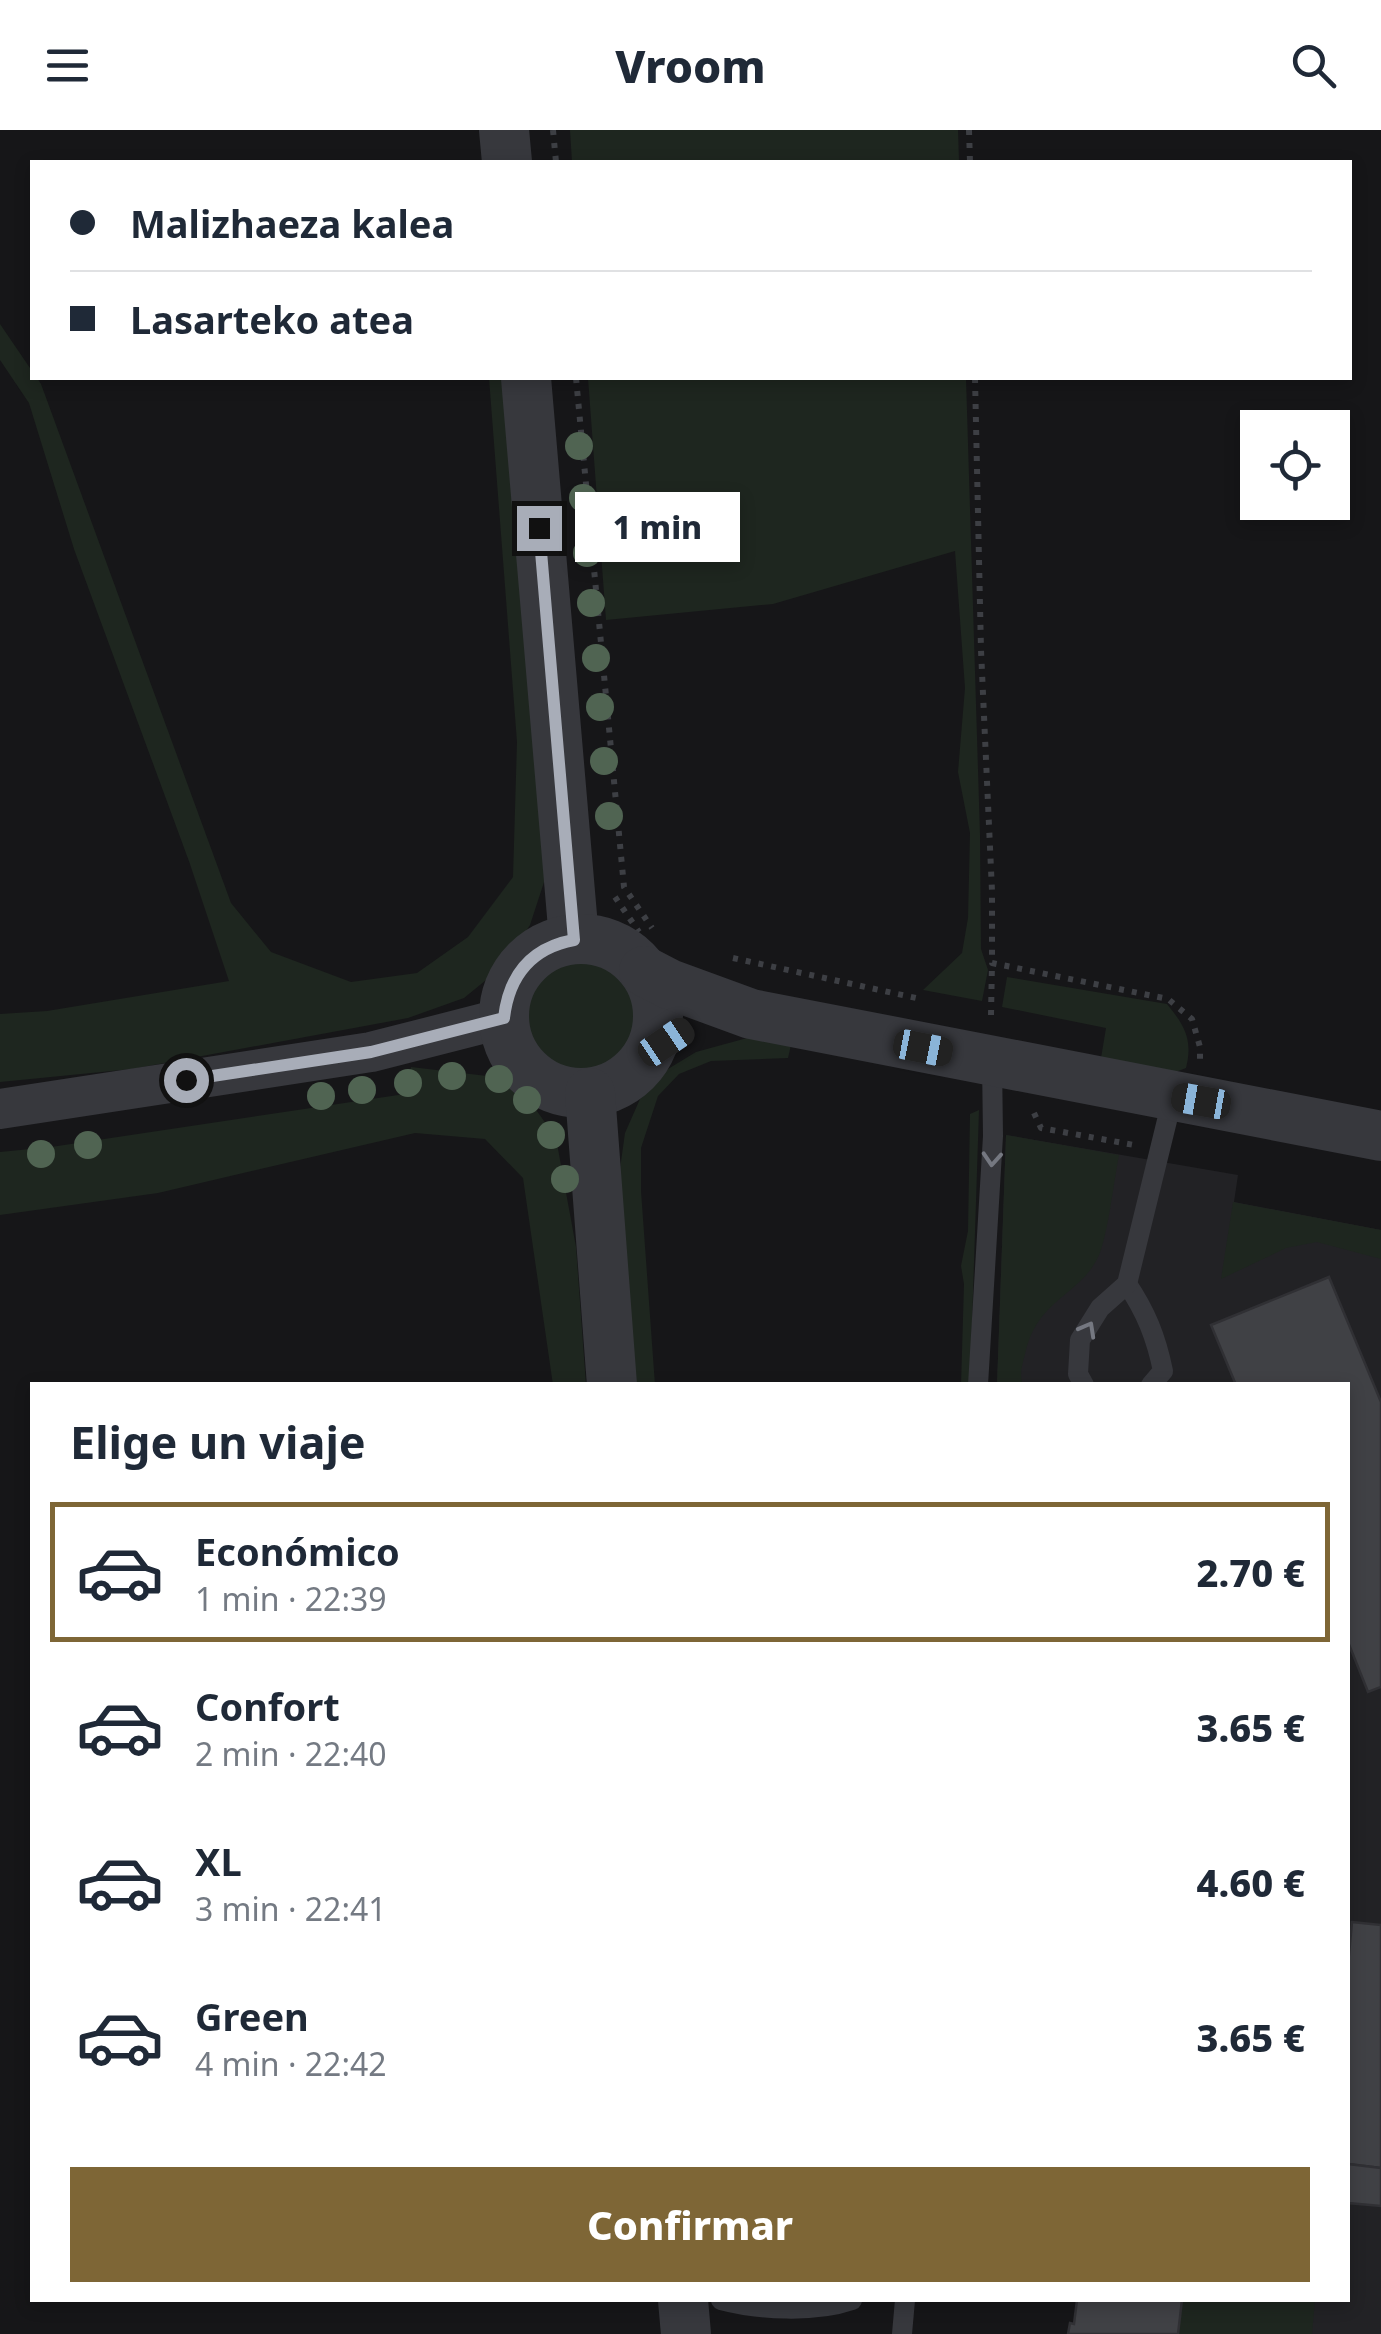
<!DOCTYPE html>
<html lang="es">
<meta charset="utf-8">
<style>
:root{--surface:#fff;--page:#f2f2f3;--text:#1f2937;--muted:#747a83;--line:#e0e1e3;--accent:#7e6636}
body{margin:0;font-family:"Noto Sans",sans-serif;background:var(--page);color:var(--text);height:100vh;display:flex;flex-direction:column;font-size:38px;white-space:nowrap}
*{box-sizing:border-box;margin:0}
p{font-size:32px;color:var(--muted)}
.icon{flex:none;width:55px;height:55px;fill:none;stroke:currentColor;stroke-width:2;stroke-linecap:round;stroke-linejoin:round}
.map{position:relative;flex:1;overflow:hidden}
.side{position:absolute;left:30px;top:1252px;width:1320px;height:920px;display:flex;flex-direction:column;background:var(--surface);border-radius:0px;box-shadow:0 5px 15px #0003}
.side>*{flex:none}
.guide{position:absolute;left:30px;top:30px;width:1322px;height:220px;border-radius:0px;box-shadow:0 5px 15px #0003;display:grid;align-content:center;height:220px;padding:0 40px;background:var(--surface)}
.buttons{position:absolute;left:1240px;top:280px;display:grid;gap:20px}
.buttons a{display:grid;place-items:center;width:110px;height:110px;border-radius:0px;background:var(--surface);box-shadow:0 5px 15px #0003;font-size:50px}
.end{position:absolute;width:45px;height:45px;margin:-22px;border:12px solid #a8adb8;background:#111;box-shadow:0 0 0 5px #111}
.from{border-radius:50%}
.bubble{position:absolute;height:70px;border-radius:0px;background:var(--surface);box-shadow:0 5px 15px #0003;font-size:32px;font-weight:800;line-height:70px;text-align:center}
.car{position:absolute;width:30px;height:60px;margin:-30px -15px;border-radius:12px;box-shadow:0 0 8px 2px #0007;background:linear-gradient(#222 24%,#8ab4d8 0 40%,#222 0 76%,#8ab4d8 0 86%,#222 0)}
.guide b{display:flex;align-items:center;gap:35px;height:95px;font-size:38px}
.guide b+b{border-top:2px solid var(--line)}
.guide i{width:25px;height:25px;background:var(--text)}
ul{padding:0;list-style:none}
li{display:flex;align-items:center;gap:30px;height:140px;margin:0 20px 15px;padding:0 20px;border:5px solid transparent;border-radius:0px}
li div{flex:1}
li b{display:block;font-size:38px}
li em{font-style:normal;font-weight:800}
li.selected{border-color:var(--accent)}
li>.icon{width:90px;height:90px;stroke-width:1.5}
h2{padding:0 40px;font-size:45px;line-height:120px}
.action{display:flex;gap:20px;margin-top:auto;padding:20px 40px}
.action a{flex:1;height:115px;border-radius:0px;background:var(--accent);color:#fff;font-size:40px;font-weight:800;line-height:115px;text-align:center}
header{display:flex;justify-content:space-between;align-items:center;height:130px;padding:0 40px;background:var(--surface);font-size:45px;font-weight:800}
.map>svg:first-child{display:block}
</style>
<header><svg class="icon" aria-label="menu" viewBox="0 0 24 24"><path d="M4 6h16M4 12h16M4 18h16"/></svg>Vroom<svg class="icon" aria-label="search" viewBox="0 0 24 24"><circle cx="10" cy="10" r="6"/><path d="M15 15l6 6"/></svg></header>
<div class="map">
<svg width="1381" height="2204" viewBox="0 0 1381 2204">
<rect width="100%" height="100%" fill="#161618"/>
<path fill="#222225" d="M1006,1005L1238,1045L1234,1072L1381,1100V2204H1068L1070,2193H1074L1077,2170H1348V1255H997Z"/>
<g fill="#1e261f">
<path d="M570,0H958L959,32H572Z"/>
<path d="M0,194L32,241V248H37L41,254L231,773L271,822L351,852L417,843L468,807L513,747L517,612L489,248H503L546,746L530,795L502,837L464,868L408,888L132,939L0,952V884L47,881L229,851L190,734L74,419L29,273L0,230Z"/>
<path d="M588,248H966L980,705L981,819L988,840L982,871L923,860L962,823L968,788L970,703L958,642L965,558L955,421L773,474L606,490Z"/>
<circle cx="582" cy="889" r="60"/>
<path d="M1007,847L1167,874C1185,896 1193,910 1186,938L1168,945L1100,934L1106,898L1002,877Z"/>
<path d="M758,905L791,915L788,928L711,931L679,944L658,966L641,1018V1061L655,1255H634L618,1053L625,1003L640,969L668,939L696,922Z"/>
<path d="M411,937L504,948L527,967L556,1008L576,1117L586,1255H553L523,1048L485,1009L415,1003L158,1063L0,1085V1022L51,1017L405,964Z"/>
<path d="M979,980L970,1255H961L964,1154L961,1136L968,1101L970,984Z"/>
<path d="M1006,1005L1119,1025C1114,1050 1108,1104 1099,1125C1081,1166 1037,1168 1025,1224C1022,1236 1019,1244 1023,1255H997Z"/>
<path d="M1233,1072L1381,1100V1129L1317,1112L1286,1118L1221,1149Z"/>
<path d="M1182,2170H1315L1312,2204H1178Z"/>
</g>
<g fill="#404145" stroke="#303034" stroke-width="2.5">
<path d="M1329,1147L1381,1272V1557L1368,1562L1348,1512V1255H1236L1211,1195Z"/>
<path d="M1352,1792L1381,1795V2038L1348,2034V1835Z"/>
<path d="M1348,2034L1381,2038V2076L1348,2073Z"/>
<path d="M1077,2170H1182L1178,2204H1068L1070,2193L1074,2194Z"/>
</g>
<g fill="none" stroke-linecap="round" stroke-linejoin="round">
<g stroke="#3d3f44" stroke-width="6" stroke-dasharray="5 8" stroke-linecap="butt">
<path d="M553,0L556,32"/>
<path d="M969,0L970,32"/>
<path d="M576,248L624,757L652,798"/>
<path d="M975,248L981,520L992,761V833L1168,869L1192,889L1200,917V930"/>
<path d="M615,767L639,802"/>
<path d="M733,828L916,868"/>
<path d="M991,885L992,833"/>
<path d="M1034,983L1041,998L1134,1015"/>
</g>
<g stroke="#37383d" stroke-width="20">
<path d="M1127,1154C1146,1182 1156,1207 1163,1241L1151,1255"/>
<path d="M978,1255L993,1006L992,931"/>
<path d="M1084,1255L1078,1244L1080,1210L1100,1178L1127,1154L1173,966"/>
<path d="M721,2170C759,2180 814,2183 852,2170"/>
<path d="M902,2204L905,2170"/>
</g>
<path stroke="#37383d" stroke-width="40" d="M0,979L371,922L504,888"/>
<g stroke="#37383d" stroke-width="50">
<path d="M504,0L507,32"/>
<path d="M526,248L574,809"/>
<circle cx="581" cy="886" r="77"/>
<path d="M644,841L669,854L751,884L1381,1006"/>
<path d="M590,963L612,1255"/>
<path d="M683,2170L686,2204"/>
</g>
</g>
<g fill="#506452">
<circle cx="579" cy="316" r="14"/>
<circle cx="583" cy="368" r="14"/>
<circle cx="587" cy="423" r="14"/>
<circle cx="591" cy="473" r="14"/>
<circle cx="596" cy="528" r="14"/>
<circle cx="600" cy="577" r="14"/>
<circle cx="604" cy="631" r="14"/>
<circle cx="609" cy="686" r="14"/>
<circle cx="452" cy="946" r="14"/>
<circle cx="499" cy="949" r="14"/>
<circle cx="408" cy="953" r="14"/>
<circle cx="362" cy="960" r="14"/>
<circle cx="321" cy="966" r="14"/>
<circle cx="527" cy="970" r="14"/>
<circle cx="551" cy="1005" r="14"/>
<circle cx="88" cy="1015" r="14"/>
<circle cx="41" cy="1024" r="14"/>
<circle cx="565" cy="1049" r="14"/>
</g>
<defs><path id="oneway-chevron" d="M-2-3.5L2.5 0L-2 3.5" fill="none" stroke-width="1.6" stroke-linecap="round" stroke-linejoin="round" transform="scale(2.5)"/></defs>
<g stroke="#757881">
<use href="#oneway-chevron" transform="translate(992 1029) rotate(94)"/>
<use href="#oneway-chevron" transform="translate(1088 1199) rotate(-61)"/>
</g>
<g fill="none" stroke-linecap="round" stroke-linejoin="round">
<path stroke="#a8adb8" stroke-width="12" d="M186,950L371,922L504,888C509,845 531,818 574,810L539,398"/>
</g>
</svg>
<div class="buttons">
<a><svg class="icon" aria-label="locate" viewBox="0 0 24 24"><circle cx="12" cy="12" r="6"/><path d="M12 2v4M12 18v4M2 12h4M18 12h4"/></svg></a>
</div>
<i class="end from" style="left:186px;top:950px"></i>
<i class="end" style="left:539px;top:398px"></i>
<div class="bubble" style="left:575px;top:362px;width:165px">1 min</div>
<i class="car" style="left:666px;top:912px;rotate:56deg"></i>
<i class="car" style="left:923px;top:918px;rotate:101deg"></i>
<i class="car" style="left:1201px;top:971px;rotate:280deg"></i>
<div class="guide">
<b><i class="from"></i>Malizhaeza kalea</b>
<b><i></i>Lasarteko atea</b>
</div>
<section class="side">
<h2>Elige un viaje</h2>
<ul>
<li class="selected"><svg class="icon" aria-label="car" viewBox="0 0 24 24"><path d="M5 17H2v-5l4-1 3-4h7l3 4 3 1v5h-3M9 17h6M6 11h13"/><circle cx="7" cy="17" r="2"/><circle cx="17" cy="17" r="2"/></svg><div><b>Económico</b><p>1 min · 22:39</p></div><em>2.70 €</em></li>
<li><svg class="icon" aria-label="car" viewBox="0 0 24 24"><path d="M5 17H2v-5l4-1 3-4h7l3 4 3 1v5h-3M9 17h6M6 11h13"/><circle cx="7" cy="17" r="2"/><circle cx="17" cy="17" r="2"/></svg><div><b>Confort</b><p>2 min · 22:40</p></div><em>3.65 €</em></li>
<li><svg class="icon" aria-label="car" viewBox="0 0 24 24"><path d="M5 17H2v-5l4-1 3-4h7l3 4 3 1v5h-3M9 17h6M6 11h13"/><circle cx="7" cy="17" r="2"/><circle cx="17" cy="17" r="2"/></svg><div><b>XL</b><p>3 min · 22:41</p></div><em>4.60 €</em></li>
<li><svg class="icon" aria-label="car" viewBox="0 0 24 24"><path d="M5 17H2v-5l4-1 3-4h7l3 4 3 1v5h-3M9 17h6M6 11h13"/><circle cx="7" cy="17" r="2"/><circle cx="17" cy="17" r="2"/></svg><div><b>Green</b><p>4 min · 22:42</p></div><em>3.65 €</em></li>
</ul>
<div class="action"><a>Confirmar</a></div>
</section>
</div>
